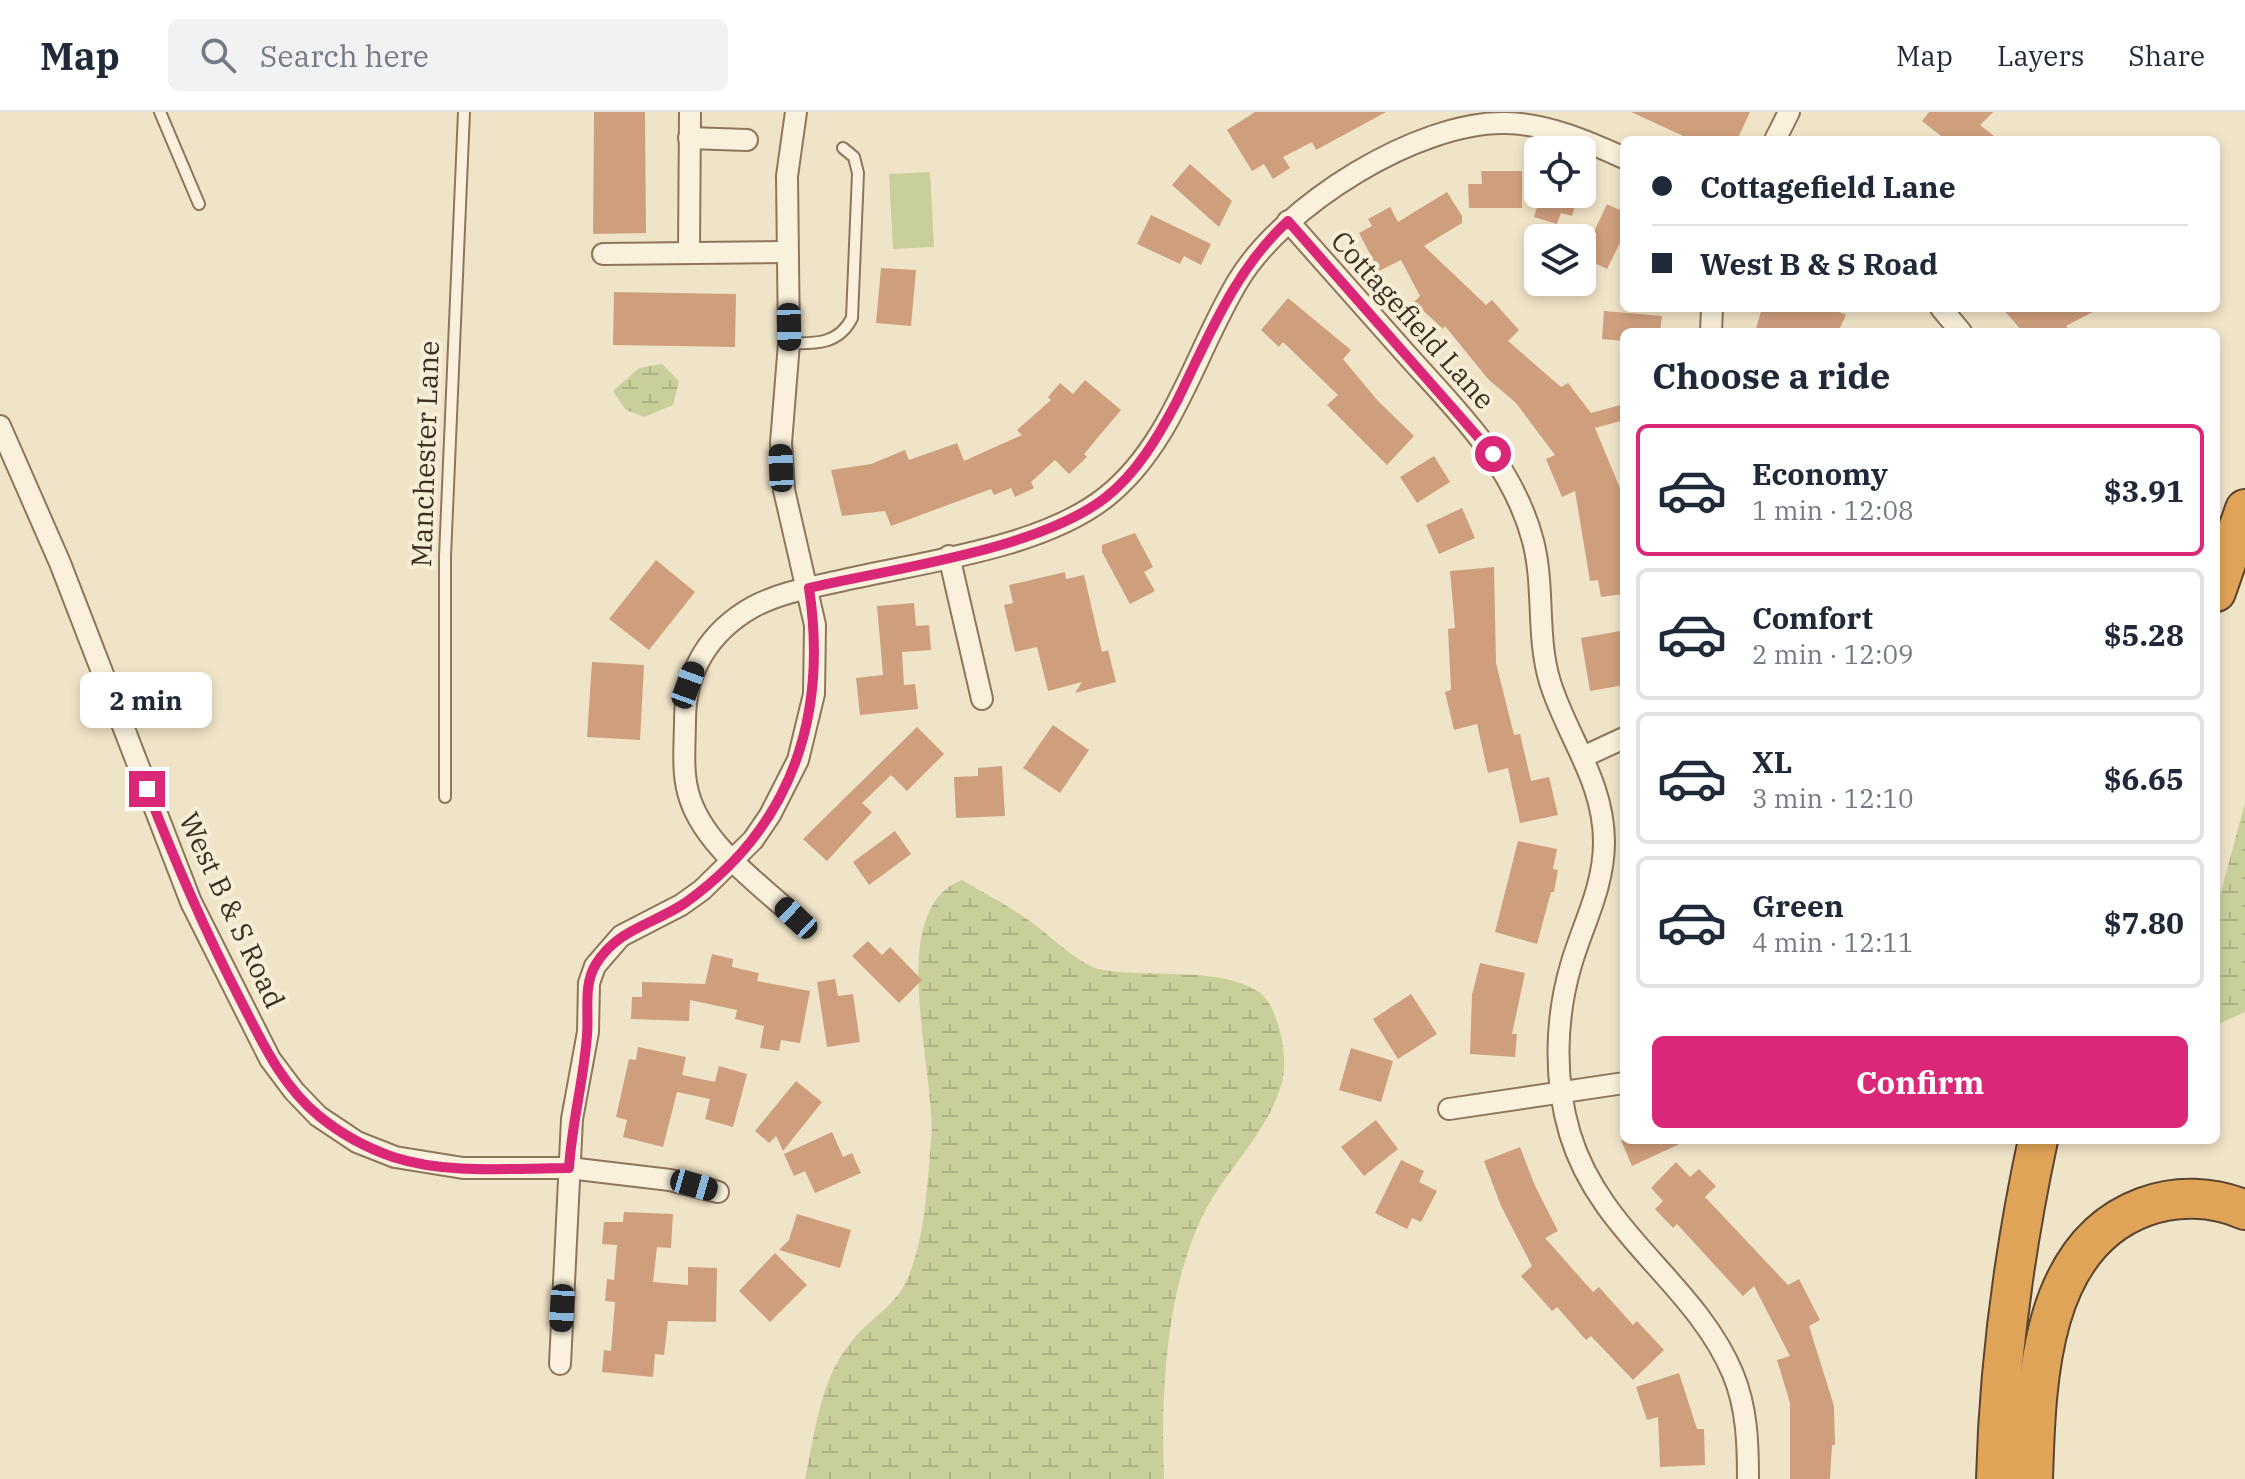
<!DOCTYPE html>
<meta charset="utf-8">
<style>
:root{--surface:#fff;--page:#f2f2f3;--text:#1f2937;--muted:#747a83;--line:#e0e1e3;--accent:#db2777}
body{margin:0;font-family:"IBM Plex Serif",serif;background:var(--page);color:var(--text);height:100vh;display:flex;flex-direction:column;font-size:30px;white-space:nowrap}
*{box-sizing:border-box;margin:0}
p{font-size:26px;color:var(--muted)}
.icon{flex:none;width:44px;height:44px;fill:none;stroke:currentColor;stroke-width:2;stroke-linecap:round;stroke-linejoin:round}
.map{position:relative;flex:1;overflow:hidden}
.sheet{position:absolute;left:1620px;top:216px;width:600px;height:816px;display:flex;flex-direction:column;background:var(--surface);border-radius:12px;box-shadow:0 4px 12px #0003}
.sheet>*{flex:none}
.hud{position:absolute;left:1620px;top:24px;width:600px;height:176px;border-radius:12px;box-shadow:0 4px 12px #0003;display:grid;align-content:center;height:176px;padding:0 32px;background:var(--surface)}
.tools{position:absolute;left:1524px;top:24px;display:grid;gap:16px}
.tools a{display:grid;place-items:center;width:72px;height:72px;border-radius:12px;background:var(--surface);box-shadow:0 4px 12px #0003;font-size:40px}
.end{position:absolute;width:36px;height:36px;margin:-18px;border:10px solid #db2777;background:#fff;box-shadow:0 0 0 4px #fff}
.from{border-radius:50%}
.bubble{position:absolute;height:56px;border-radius:12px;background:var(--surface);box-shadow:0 4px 12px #0003;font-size:26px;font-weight:700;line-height:56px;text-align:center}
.car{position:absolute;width:24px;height:48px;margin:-24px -12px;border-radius:10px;box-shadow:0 0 6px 2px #0007;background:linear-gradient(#222 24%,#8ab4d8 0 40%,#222 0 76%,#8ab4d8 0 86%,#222 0)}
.hud b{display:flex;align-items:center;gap:28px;height:76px;font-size:30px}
.hud b+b{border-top:2px solid var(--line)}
.hud i{width:20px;height:20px;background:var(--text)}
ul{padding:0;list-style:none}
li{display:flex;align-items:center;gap:24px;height:132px;margin:0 16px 12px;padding:0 16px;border:4px solid var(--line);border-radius:12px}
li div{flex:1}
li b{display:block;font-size:30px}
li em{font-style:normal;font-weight:700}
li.on{border-color:var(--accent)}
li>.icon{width:72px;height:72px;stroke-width:1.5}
h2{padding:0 32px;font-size:36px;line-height:96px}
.cta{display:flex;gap:16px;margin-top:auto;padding:16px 32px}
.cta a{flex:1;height:92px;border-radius:12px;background:var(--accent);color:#fff;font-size:32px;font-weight:700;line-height:92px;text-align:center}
header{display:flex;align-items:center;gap:48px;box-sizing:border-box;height:112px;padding:0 40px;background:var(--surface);border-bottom:2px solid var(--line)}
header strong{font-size:38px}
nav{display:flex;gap:44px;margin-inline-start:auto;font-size:28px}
.search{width:560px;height:72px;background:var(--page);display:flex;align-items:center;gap:20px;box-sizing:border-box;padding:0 28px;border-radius:12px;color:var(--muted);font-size:30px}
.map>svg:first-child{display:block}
</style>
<header>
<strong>Map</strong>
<div class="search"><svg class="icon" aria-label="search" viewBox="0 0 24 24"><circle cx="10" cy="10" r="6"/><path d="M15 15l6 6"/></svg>Search here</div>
<nav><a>Map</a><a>Layers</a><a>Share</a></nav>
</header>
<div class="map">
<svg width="2245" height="1367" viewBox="0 0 2245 1367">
<defs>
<pattern id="wetland-marsh" width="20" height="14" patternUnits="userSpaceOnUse" patternTransform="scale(2)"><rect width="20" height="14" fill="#c9cf9b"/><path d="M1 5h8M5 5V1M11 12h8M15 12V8" fill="none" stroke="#aeb285"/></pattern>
</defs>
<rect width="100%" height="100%" fill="#f0e4c8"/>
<g fill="url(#wetland-marsh)">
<path d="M662,252L679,269L673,293L644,305L626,298L613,279L639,256Z"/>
<path d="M2245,691V900L2216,913V798Z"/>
<path d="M962,768C982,780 1004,791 1024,805C1043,817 1078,852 1098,857C1146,867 1218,853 1259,880C1279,894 1289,948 1282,970C1269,1020 1224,1059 1202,1105C1165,1183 1161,1283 1164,1367H805C815,1321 820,1267 851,1230C866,1210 894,1194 905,1172C925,1132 927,1074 931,1029C938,964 882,798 962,768Z"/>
</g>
<path fill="#c9cf9b" d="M930,60L934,135L893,137L889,62Z"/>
<g fill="#cf9f7d">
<path d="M594,0H645L646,121L593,122Z"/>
<path d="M1255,0H1386L1316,38L1312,30L1283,45L1290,56L1273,67L1264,52L1252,59L1227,18Z"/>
<path d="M1631,0H1750L1737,28H1692Z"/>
<path d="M1929,0H1993L1980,13L1999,28H1946L1922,9Z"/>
<path d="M1190,52L1232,89L1219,115L1172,73Z"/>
<path d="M1481,59H1522V96H1469L1468,72H1482Z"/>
<path d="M1447,80L1462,104V111L1424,134L1486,193L1492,188L1519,218L1508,229L1561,275L1568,271L1591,301L1624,292V308L1595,316L1624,386V482L1601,485L1598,468L1590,469L1575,379L1562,385L1546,347L1555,343L1516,291L1488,267L1445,214L1443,217L1414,190L1420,184L1401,148L1379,159L1359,121L1372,114L1368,107L1390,95L1398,110Z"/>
<path d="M1541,82H1579L1572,104L1561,101L1557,112L1534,105Z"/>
<path d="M1607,92L1624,100V123L1607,157L1582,145Z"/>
<path d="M1151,103L1211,132L1201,153L1184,144L1180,152L1137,132Z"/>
<path d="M881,156L916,158L911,214L876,211Z"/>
<path d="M614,180L736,182L735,235L613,233Z"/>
<path d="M1288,186L1351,238L1343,247L1378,289L1414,324L1387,353L1327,293L1338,283L1283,230L1279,235L1261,218Z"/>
<path d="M1762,196H1830L1846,203L1838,220H1755Z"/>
<path d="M2002,196H2100L2066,214L2070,220H2023Z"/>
<path d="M1604,199L1662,204L1660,220H1624V229L1602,227Z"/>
<path d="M1085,268L1121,298L1084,342L1087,345L1069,362L1055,348L1031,370L1034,376L1015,385L1011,376L994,383L991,377L891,414L885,399L842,404L831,358L871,352L905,338L909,348L957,331L964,349L1022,323L1017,318L1051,288L1048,285L1060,271L1073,282Z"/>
<path d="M1434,344L1450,370L1417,391L1400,365Z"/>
<path d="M1462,396L1475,426L1439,442L1426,413Z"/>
<path d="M1135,421L1153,455L1144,460L1155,479L1130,492L1102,440V433Z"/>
<path d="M656,448L695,480L649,538L609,507Z"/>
<path d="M1494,455L1496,551L1514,623L1520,622L1531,669L1549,665L1558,703L1520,711L1508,656L1488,661L1477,612L1454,618L1445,580L1451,578L1448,517L1455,516L1450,459Z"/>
<path d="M1065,460L1066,467L1084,463L1102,540L1108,538L1116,570L1075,581L1082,570L1048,579L1037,535L1015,540L1004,493L1013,491L1009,473Z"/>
<path d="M914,491L916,514L929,513L931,538L902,540L904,573L915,572L918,597L860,603L856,566L883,563L877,494Z"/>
<path d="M1620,519L1624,573L1590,579L1581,526Z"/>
<path d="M592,550L644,553L640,628L587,625Z"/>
<path d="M1053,613L1089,638L1060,681L1023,656Z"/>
<path d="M917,615L944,642L907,679L891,663L862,691L872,700L827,749L803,727Z"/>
<path d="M1002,654L1005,704L956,706L954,665L978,664V656Z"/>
<path d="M895,719L911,742L869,773L853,750Z"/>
<path d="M1518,729L1557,737L1553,757L1558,758L1554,780H1551L1537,832L1495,820Z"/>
<path d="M868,829L882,843L890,835L922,868L899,891L852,844Z"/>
<path d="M712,842L733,847L732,855L759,861L757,869L810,879L800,931L781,928L779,939L760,936L764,914L735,907L737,898L690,888L689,909L631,907L632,885H642V870L705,872Z"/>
<path d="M1480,851L1525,861L1512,922H1517L1515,945L1470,942L1472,883Z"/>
<path d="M835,867L838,884L853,882L860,930L827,935L817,870Z"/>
<path d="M1411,882L1437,922L1398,947L1373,907Z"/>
<path d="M638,935L686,945L682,963L715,970L719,954L747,962L733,1015L705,1007L710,987L677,980L663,1035L623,1025L627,1008L616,1005L629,947L636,948Z"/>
<path d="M1351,936L1393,949L1381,990L1339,978Z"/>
<path d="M796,969L822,990L783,1039L776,1024L769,1031L755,1019Z"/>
<path d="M1376,1008L1398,1037L1364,1064L1341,1035Z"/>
<path d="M832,1020L843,1045L852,1041L861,1061L815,1081L805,1059L794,1064L784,1042Z"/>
<path d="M1621,1028H1688L1632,1054Z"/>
<path d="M1520,1035L1535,1074L1558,1119L1545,1126L1593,1180L1599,1175L1633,1213L1637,1209L1664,1238L1633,1268L1591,1224L1586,1228L1557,1195L1552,1199L1521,1164L1532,1154L1501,1094L1484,1049Z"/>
<path d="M1401,1048L1424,1059L1419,1070L1437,1079L1421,1110L1412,1106L1407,1117L1375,1101Z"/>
<path d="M1676,1050L1690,1065L1699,1057L1716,1074L1705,1085L1788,1173L1799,1167L1820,1208L1809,1214L1834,1294L1835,1333H1832L1830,1367H1790V1291L1777,1248L1790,1244L1754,1174L1743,1184L1677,1112L1673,1116L1655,1097L1663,1089L1651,1076Z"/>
<path d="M624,1100L673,1102L671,1136L657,1135L653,1170L688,1173V1155L717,1156L716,1210L668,1209L664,1243L655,1242L653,1265L602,1260L604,1238L611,1239L615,1190L605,1189L607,1167L614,1168L617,1133L602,1132L604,1110H623Z"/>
<path d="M797,1102L851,1118L840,1156L779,1138L789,1128Z"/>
<path d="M775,1141L807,1173L770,1210L739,1179Z"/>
<path d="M1679,1261L1697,1317H1704L1705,1353L1660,1355L1658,1305L1647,1308L1636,1275Z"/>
</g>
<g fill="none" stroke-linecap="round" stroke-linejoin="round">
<defs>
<g id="service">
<path d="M160,0L199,92"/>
<path d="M789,231C816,232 839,232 852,206L858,61L854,45L843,36"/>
<path d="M445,685V445L464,0"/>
</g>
<g id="minor">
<path d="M689,26L747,28"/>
<path d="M1775,28L1789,0"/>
<path d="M1288,109C1327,153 1367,198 1406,242C1457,299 1513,352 1533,429C1545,475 1536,524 1550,570C1567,625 1604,669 1604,730C1604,775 1583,812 1571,853C1555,908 1554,968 1570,1022C1600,1122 1695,1171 1733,1262C1747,1296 1748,1331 1748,1367"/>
<path d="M689,140L690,0"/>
<path d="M603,142L786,140"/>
<path d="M1941,196L1961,220"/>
<path d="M1711,220L1712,196"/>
<path d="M0,314L60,451L191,790L270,947L294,979L318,1004L357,1030L395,1045L463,1056H569L670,1068L718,1080"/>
<path d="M949,444L982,587"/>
<path d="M1585,644L1624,626"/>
<path d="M796,806C759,771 701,732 688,680C682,658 685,631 685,608C685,559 710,519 753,495C781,480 813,475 844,468C923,450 1042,436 1106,385C1173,332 1195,240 1238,169C1283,94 1417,9 1506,11C1547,12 1587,29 1624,46"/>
<path d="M1449,997L1624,971"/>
<path d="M560,1252L572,1007L588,920L589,871L595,854L621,824L681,793L702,778L753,728L770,703L798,648L814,582L815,513L784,378L781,331L789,231L787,64L796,0"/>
</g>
<g id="motorway">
<path d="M2216,480L2245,397"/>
<path d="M1996,1367C1999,1252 2014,1140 2038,1028"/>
<path d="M2033,1367C2036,1274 2038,1134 2144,1095C2176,1083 2213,1084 2245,1098"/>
</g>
</defs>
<use href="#service" stroke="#8d765c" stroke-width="14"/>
<use href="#minor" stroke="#8d765c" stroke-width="24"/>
<use href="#motorway" stroke="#5b4430" stroke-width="42"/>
<use href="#service" stroke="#faf1dc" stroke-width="10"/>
<use href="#minor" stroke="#faf1dc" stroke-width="20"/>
<use href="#motorway" stroke="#e0a458" stroke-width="38"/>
</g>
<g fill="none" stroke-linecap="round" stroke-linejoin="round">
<path stroke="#db2777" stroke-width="10" d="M147,677C175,750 205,819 241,889C262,930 282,974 319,1004C341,1022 367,1036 393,1045C448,1063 512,1056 569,1056C572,1009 584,967 587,923C589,899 583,873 596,852C617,817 654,812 685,791C793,714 828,603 809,476C895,456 1037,438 1105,386C1137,361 1158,325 1177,289C1208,226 1235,157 1288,109L1493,342"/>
</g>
<g text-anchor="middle" stroke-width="8" stroke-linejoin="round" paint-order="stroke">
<g font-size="28" fill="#3d2e20" stroke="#f7eed8">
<text transform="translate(1413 208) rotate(48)" y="10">Cottagefield Lane</text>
<text transform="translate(425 342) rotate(-88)" y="10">Manchester Lane</text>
<text transform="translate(232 798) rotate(65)" y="10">West B &amp; S Road</text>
</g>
</g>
</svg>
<div class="tools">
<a><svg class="icon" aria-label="locate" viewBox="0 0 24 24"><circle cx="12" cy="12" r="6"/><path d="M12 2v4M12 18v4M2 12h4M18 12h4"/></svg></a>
<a><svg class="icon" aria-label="layers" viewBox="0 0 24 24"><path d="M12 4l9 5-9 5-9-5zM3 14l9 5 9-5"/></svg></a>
</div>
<i class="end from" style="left:1493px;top:342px"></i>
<i class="end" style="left:147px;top:677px"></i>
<div class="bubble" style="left:80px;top:560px;width:132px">2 min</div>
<i class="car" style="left:789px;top:215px;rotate:179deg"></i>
<i class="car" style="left:781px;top:356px;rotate:358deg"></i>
<i class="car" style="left:688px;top:573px;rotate:20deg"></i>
<i class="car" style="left:796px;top:806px;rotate:313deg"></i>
<i class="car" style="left:694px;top:1073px;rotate:106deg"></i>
<i class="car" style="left:562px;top:1196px;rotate:183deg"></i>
<div class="hud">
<b><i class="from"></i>Cottagefield Lane</b>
<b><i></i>West B &amp; S Road</b>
</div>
<section class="sheet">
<h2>Choose a ride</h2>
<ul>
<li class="on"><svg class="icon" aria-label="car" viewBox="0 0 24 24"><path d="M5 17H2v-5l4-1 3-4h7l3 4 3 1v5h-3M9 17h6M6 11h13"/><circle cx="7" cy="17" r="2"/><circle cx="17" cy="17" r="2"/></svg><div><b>Economy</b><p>1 min · 12:08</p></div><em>$3.91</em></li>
<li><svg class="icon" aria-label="car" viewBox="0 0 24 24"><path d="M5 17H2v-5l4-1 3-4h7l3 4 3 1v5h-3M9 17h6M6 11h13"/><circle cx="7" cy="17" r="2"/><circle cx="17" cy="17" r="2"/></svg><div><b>Comfort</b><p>2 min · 12:09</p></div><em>$5.28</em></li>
<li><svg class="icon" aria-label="car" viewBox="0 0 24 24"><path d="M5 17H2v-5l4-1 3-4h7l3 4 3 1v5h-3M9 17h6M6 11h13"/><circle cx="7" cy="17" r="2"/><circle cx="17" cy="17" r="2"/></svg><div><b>XL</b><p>3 min · 12:10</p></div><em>$6.65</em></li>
<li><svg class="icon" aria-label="car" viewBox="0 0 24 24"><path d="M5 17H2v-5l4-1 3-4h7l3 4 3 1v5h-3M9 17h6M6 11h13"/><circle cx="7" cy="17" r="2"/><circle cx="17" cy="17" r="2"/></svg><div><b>Green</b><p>4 min · 12:11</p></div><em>$7.80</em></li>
</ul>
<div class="cta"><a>Confirm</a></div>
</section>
</div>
